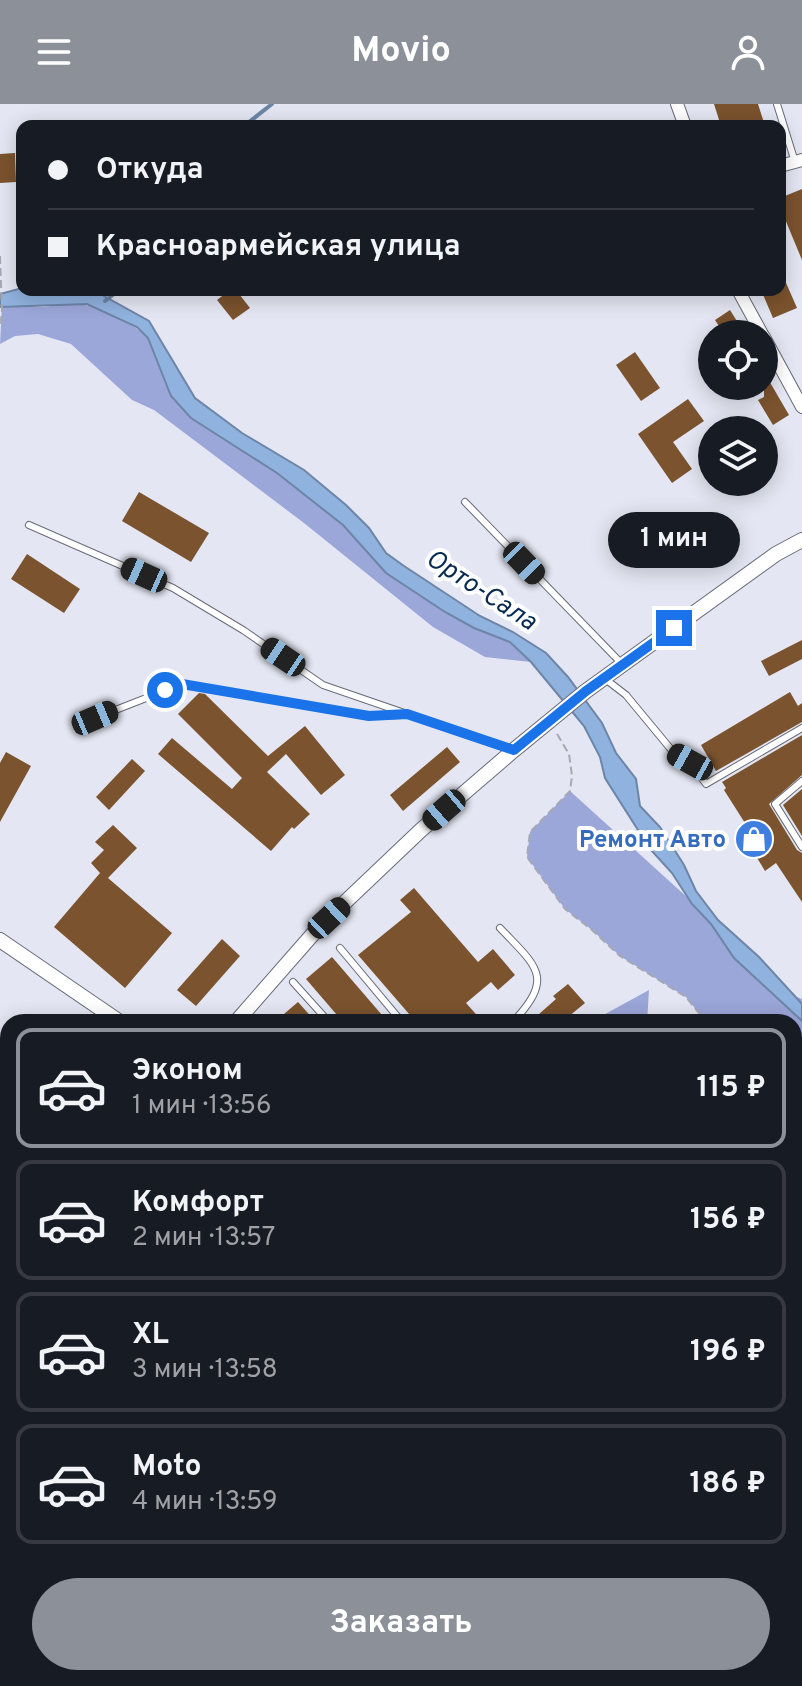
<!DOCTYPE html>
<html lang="ru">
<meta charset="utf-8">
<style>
:root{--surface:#171b24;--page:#20242c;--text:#f1f3f6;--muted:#9ea1a6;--line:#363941;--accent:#8c9099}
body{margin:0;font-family:Overpass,sans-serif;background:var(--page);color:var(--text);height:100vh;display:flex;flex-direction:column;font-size:30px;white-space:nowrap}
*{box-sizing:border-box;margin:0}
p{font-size:26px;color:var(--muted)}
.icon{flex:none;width:44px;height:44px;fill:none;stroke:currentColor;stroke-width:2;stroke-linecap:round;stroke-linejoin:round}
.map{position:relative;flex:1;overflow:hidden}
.drawer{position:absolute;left:0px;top:910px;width:802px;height:672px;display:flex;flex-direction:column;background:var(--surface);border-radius:24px 24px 0 0;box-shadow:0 4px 20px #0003}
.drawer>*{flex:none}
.banner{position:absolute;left:16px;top:16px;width:770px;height:176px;border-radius:16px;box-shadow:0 4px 20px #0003;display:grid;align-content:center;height:176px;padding:0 32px;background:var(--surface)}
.controls{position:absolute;left:698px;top:216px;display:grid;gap:16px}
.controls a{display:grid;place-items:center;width:80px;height:80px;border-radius:50%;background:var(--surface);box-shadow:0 4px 20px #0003;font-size:40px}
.end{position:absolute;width:36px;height:36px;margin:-18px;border:10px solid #1a73e8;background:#fff;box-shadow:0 0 0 4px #fff}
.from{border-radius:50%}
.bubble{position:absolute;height:56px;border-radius:28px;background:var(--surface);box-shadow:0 4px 20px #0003;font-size:26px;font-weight:700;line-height:56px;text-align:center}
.car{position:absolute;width:24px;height:48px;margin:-24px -12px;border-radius:10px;box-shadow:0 0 6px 2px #0007;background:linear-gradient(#222 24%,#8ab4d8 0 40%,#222 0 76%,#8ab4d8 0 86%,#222 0)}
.banner b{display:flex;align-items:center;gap:28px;height:76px;font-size:30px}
.banner b+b{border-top:2px solid var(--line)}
.banner i{width:20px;height:20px;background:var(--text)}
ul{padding:14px 0 0;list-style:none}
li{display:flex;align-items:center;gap:24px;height:120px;margin:0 16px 12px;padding:0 16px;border:4px solid var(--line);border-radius:16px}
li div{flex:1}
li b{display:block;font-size:30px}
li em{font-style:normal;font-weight:700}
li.current{border-color:var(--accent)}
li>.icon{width:72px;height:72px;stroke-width:1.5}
.action{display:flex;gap:16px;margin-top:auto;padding:16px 32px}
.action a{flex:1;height:92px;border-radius:48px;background:var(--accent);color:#fff;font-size:32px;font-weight:700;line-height:92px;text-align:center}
header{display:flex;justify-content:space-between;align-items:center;height:104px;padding:0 32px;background:var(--accent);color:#fff;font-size:36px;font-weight:700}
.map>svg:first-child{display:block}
</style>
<header><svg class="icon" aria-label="menu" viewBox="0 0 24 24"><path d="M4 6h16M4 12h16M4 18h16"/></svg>Movio<svg class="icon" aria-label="person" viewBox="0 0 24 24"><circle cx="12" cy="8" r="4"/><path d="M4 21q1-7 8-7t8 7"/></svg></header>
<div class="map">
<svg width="802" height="1582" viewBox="0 0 802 1582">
<rect width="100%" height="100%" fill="#e4e7f3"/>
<g fill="#9ba6d9">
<path d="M68,199C97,200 127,214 148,234L191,314L277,369L343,421L386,469L510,537L531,558L485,553L433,523L304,419L154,306L132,296L71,240L38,230L15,232L0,240L2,202L45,203Z"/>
<path d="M570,687L797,893L802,895V1117L794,1080V918H706L686,893L620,852L592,826L565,805L527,753L530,728Z"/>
<path d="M649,886L647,918H592L598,914Z"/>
<path d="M794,1129L802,1146V1253L794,1259Z"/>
<path d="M794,1391L802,1403V1559L794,1563Z"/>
</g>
<path fill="#90b2df" stroke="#6d85a6" stroke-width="2" d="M22,184V186H93L149,217L195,294L242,329L304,366L346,401L369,424L386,449L404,462L480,512L513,528L546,549L568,573L602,619L616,649L636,675L640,702L660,723L684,761L696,787L718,816L759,853L802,900V917L734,854L711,820L692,800L672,769L650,745L605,674L600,653L584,622L531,558L510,538L474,524L445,508L386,469L343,421L277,369L191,314L171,292L148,234L137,223L87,200L0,203V190Z"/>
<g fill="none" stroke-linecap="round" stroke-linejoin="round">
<g stroke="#6d85a6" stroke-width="4">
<path d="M244,22L272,0"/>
<path d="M105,197L119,186"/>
</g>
</g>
<g fill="#7b532e">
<path d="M714,0H758L765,22H721Z"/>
<path d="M15,49L16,78L0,79V50Z"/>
<path d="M802,85V156L780,103V94Z"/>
<path d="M780,165L797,204L773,214L761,186H780Z"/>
<path d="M230,186H236L250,204L233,216L217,196Z"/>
<path d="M730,206L745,230H724L715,216Z"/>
<path d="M635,248L660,284L641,297L616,261Z"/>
<path d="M764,268L789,311L773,321L758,296L764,293Z"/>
<path d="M688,295L704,317L673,338L692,365L672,379L638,330Z"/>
<path d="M139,388L209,429L191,458L122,417Z"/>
<path d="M27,450L80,485L64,509L11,475Z"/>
<path d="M802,536V555L769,572L761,557Z"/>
<path d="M790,588L798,602L802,599V618L716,667L701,641Z"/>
<path d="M199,589L205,590L268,652L305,622L345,671L321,691L286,650L267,668L310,710L294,725L292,723L271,747L158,650L172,634L232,685L242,674L178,610Z"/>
<path d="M802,631V671L769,700L797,746L802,749V798L776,759L765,767L743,731L750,727L724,686L726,684L722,678Z"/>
<path d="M447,643L460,658L403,707L390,691Z"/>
<path d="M6,648L31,662L0,718V659Z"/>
<path d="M132,655L145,667L109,706L96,693Z"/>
<path d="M802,685V732L783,701Z"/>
<path d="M113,721L137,744L108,774L172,829L125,884L54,823L100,769L91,759L104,746L95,738Z"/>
<path d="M414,784L478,858L493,845L515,871L498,886L491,878L466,899L483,918H416L358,851L411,808L400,796Z"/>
<path d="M222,835L240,852L196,902L177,886Z"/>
<path d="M332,853L388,918H343L306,875Z"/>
<path d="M568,880L585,899L562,918H530L556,895L553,892Z"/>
<path d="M298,898L316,918H291L284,910Z"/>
</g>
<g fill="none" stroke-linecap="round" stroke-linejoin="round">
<defs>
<g id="service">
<path d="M777,0L795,58"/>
<path d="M465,398L623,561"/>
<path d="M29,421L173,484L243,526L323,581L512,646"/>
<path d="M604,574L626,591L674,649L690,658L706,680L802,624"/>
<path d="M95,614L182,580L369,612L403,611"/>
<path d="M802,677L775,700L802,743"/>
<path d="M500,824C537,863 555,873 513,918"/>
<path d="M340,844L402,918"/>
<path d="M293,878L329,918"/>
<path d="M0,1195L8,1181"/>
</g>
<g id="minor">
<path d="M677,0L685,22"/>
<path d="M780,62L802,56"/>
<path d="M738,186L762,230"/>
<path d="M764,233L802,303"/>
<path d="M252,1574L257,1582"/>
<path d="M480,1574L484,1582"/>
<path d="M219,1582L231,1574"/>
<path d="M792,1582L802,1576"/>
</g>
<g id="tertiary">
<path d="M0,836L120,918"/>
<path d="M236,918L320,822L421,726L514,646L586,587L776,450L802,436"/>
<path d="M671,1574L675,1582"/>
</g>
</defs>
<use href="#service" stroke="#696b76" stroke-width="8"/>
<use href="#minor" stroke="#696b76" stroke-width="14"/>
<use href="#tertiary" stroke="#696b76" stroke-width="16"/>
<g stroke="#a6a9b2" stroke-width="2" stroke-dasharray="8 4" stroke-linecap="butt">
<path d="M0,152L2,209L0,222"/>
<path d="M557,630L569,650L572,672L570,687L530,728L527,753L565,805L592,826L620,852L686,893L706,918"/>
<path d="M794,1080L802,1117"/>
</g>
<use href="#service" stroke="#fff" stroke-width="6"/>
<use href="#minor" stroke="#fff" stroke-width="12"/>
<use href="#tertiary" stroke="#fff" stroke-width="14"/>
</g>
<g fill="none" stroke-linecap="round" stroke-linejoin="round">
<path stroke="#1a73e8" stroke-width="10" d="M165,586L182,580L369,612L407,610L514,646L586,587L674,524"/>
</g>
<defs>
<symbol id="shop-disc" viewBox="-11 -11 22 22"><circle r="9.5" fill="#3f7fe0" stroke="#fff"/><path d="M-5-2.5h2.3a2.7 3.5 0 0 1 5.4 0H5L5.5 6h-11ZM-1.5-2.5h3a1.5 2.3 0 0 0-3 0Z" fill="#fff"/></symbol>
</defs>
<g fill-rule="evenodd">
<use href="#shop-disc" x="732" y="713" width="44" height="44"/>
</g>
<g text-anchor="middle" stroke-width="8" stroke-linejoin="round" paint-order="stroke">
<g font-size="24" font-weight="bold" fill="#366cbe" stroke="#fff" text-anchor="end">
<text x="726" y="743">Ремонт Авто</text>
</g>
<g font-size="26" font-style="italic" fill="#062951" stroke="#fff">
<text transform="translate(482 485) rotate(33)" y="9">Орто-Сала</text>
</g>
</g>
</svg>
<div class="controls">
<a><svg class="icon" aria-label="locate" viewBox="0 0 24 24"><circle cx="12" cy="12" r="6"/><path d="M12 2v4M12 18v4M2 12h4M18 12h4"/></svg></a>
<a><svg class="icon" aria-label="layers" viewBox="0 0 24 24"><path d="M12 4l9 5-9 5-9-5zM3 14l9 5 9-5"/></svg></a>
</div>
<i class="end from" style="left:165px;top:586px"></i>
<i class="end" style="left:674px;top:524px"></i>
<div class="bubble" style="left:608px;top:408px;width:132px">1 мин</div>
<i class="car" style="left:524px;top:459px;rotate:136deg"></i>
<i class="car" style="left:144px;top:471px;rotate:294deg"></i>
<i class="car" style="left:283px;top:553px;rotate:304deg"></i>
<i class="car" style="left:95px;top:614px;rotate:67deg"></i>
<i class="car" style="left:690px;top:658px;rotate:299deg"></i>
<i class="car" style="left:444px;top:706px;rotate:229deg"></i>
<i class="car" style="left:329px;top:814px;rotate:47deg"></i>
<div class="banner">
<b><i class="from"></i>Откуда</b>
<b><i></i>Красноармейская улица</b>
</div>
<section class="drawer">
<ul>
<li class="current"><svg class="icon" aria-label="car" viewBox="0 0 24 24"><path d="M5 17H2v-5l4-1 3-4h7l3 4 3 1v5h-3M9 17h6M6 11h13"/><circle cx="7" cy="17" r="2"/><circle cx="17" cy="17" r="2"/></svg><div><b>Эконом</b><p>1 мин · 13:56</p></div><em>115 ₽</em></li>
<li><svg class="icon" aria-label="car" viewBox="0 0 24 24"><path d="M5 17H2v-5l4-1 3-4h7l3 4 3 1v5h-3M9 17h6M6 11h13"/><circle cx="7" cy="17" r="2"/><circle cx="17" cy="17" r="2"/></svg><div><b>Комфорт</b><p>2 мин · 13:57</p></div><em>156 ₽</em></li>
<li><svg class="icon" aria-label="car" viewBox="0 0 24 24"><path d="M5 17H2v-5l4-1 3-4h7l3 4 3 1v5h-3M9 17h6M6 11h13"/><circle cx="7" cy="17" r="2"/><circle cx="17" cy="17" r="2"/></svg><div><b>XL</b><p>3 мин · 13:58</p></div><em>196 ₽</em></li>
<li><svg class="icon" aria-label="car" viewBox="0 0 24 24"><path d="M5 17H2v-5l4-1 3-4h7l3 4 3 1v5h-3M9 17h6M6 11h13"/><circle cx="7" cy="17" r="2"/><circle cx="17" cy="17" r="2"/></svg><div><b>Moto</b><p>4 мин · 13:59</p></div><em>186 ₽</em></li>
</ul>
<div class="action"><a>Заказать</a></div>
</section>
</div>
